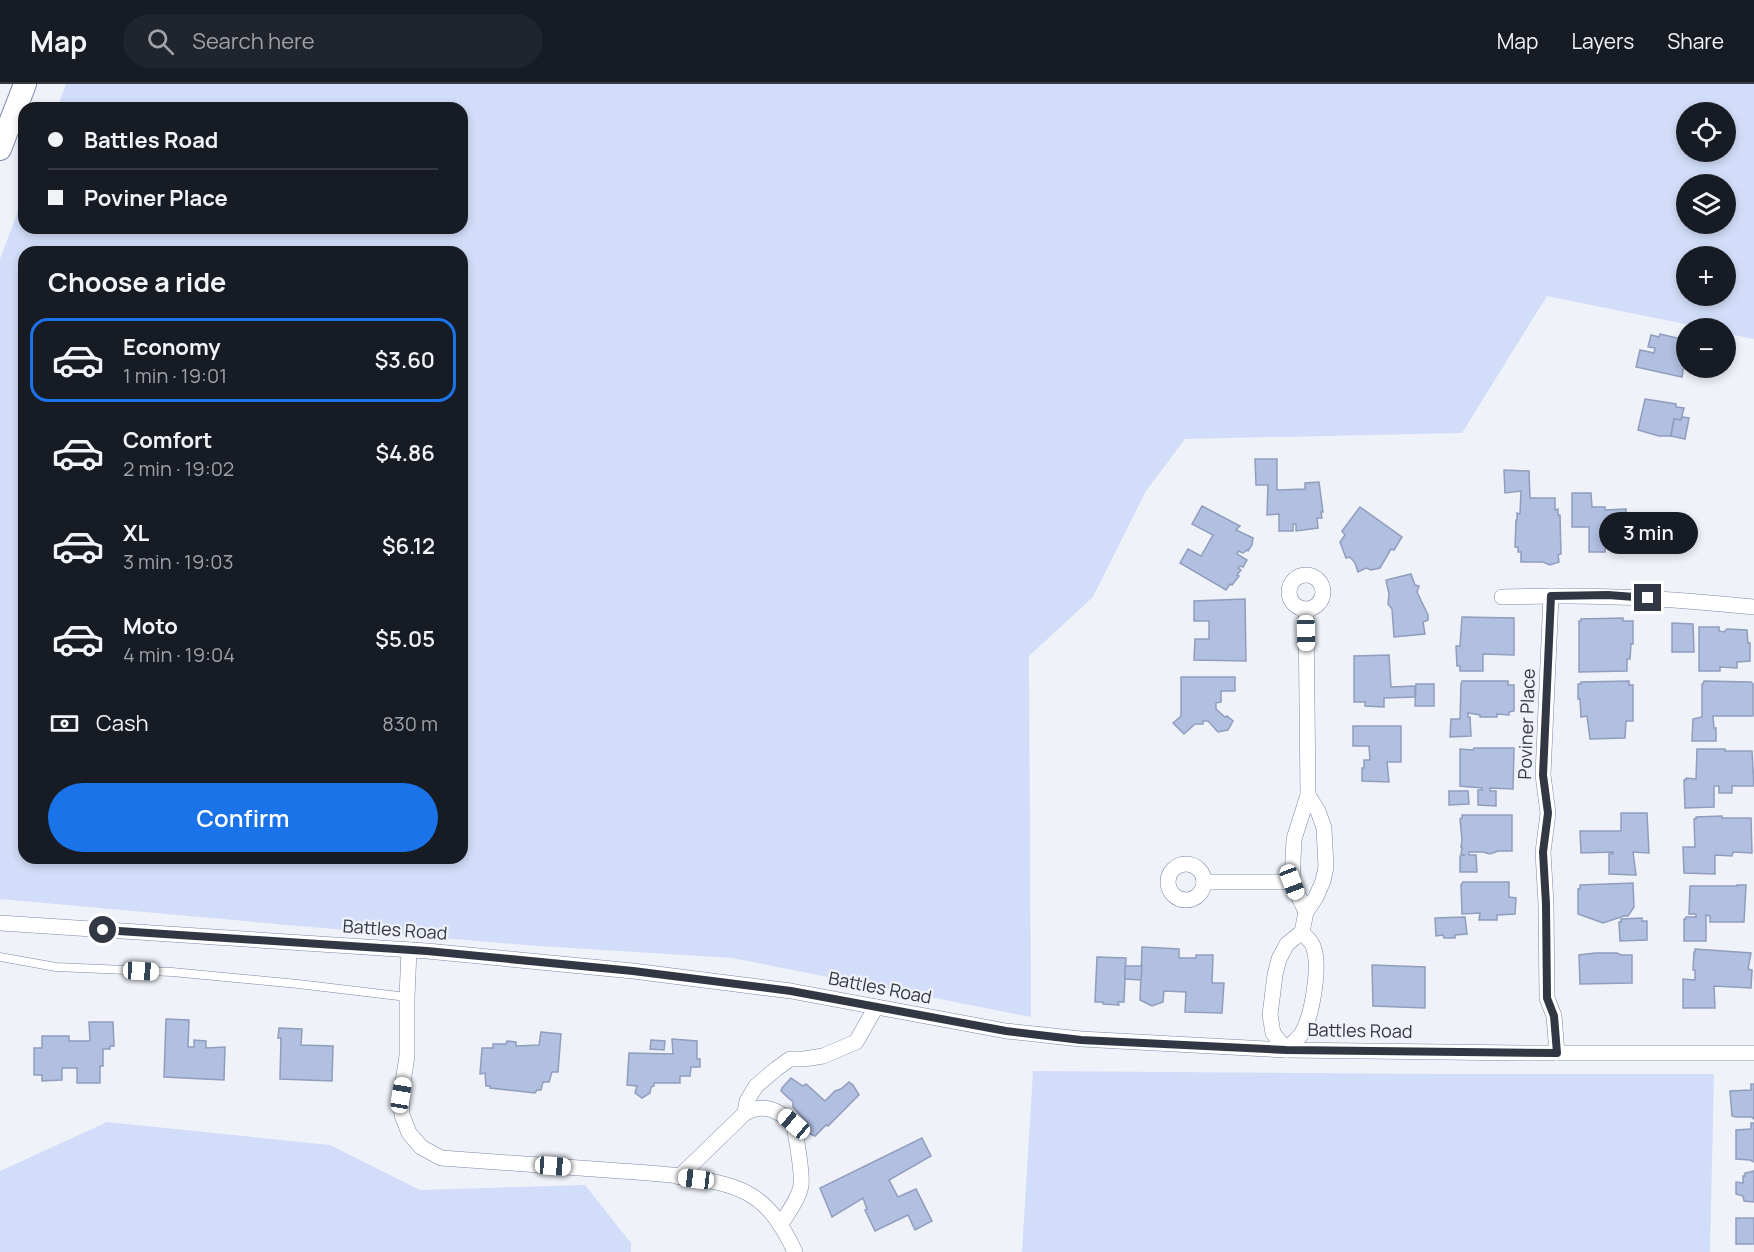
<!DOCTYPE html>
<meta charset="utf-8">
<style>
:root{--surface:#171b24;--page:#20242c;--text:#f1f3f6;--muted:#9ea1a6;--line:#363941;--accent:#1a73e8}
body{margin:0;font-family:Manrope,sans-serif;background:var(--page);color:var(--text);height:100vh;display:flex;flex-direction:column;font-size:22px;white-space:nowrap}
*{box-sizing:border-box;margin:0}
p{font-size:20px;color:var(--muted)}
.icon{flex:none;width:33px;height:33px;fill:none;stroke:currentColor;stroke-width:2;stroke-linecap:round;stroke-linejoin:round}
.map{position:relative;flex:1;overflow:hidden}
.sheet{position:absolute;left:18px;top:162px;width:450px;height:618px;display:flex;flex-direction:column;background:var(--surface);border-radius:18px;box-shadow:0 3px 9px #0003}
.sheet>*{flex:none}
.top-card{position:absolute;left:18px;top:18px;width:450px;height:132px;border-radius:18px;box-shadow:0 3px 9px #0003;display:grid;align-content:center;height:132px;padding:0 30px;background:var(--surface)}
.tools{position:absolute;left:1676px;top:18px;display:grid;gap:12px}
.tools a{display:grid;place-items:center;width:60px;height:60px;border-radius:50%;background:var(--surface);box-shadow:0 3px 9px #0003;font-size:30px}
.end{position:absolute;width:27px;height:27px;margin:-14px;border:8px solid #323744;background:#fff;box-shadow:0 0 0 3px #fff}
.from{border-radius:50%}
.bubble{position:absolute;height:42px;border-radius:21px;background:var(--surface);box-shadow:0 3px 9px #0003;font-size:20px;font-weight:600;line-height:42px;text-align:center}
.car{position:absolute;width:18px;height:36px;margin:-18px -9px;border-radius:8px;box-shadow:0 0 4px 2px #0007;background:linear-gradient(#fff 24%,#345 0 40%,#fff 0 76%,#345 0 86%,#fff 0)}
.top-card b{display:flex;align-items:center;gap:21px;height:57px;font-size:22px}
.top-card b+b{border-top:2px solid var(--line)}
.top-card i{width:15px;height:15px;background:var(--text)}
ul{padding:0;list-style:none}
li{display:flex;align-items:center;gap:18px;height:84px;margin:0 12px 9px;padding:0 18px;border:3px solid transparent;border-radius:18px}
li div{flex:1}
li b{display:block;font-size:22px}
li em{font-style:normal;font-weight:600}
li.on{border-color:var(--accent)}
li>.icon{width:54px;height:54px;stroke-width:1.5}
h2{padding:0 30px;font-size:27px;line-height:72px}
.pay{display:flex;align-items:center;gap:15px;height:66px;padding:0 30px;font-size:22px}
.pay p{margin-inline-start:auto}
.cta{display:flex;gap:12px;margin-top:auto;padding:12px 30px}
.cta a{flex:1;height:69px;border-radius:36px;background:var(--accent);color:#fff;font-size:24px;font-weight:600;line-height:69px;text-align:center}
header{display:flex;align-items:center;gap:36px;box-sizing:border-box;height:84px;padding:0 30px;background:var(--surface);border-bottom:2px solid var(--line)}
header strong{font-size:28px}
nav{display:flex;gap:33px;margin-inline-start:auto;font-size:21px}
.search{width:420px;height:54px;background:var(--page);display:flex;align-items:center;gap:15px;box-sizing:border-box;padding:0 21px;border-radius:33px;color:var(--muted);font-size:22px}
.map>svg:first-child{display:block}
</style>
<header>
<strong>Map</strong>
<div class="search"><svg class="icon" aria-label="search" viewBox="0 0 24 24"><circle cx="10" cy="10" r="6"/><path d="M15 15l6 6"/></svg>Search here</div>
<nav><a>Map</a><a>Layers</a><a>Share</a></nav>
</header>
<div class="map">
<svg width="1754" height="1168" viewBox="0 0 1754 1168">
<rect width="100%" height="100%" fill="#eff2f9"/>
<g fill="#d2def9" fill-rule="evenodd">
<path d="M66,0H1754V255L1725,249V244H1704L1547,212L1462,349L1185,355L1146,407L1093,513L1029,572L1031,933L732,874L538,862L299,842L0,815V175L24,111V144H462V24H57ZM1686,28H1725V68H1686ZM1686,100H1725V140H1686ZM24,168H462V774H24ZM1686,172H1725V212H1686Z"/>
<path d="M1033,987L1440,990H1714L1710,1168H1022Z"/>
<path d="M107,1038L330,1061L420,1106L585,1101L631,1159V1168H0V1087Z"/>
</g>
<g fill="#b1bfe0" stroke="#909dbd" stroke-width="1.5">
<path d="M1660,250L1686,256V280H1684L1682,293L1636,283L1640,266L1654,269L1655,264L1648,263L1651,251L1659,253Z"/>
<path d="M1645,315L1676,320V323L1684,324L1681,336L1674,335L1671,352H1659L1638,346Z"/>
<path d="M1682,333L1689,334L1685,355L1671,352L1674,335L1681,336Z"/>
<path d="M1255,375H1277V406L1305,405V399L1319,398L1323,428H1321L1322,434H1317L1318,444L1296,447V440H1293V447H1279V430L1267,431L1268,401H1256Z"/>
<path d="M1504,386L1529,387L1530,414H1555V426L1558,425V431H1560L1561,470L1558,471L1559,478L1550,481L1543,478H1521V468H1518V463H1515L1516,436H1517V429L1520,430L1521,407L1505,409Z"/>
<path d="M1572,409H1591L1592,423H1605V426L1626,425L1627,464H1618V456H1606L1605,468H1589V443H1572Z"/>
<path d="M1202,422L1240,442L1236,446L1253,454L1252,461L1248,467L1247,466L1243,469L1238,467L1237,470L1247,476L1243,483L1240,482L1238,484L1241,486L1237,491L1239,492L1232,501L1230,500L1226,506L1180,479L1188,465L1201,472L1213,451L1192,440Z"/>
<path d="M1360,423L1402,453L1394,466L1391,465L1380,484L1371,486L1366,484L1358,488L1355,479L1350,473L1346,474L1340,458L1345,451L1342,447Z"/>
<path d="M1411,490L1415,501L1419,502L1417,508L1428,531V536L1423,538L1425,550L1394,553L1392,525L1388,520L1389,510L1386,496Z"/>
<path d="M1245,515L1246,577L1194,576L1195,555H1209V537H1194V517Z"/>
<path d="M1462,533L1514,534V571L1483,570V587H1460V582H1457L1456,562H1460Z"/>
<path d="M1623,534V537H1633V560H1631L1630,575H1627V587L1579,588V537H1581V535Z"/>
<path d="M1672,539L1693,540L1694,568H1672Z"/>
<path d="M1699,543H1719V547L1724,548L1727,545L1747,546L1748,559H1750V577L1737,578V584L1720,583V587H1699Z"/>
<path d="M1389,571L1391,603L1415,602V613L1384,614V623L1365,622V618H1354V572Z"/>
<path d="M1181,593H1235V607H1221V618L1216,619V625L1225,633L1227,632L1233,637L1228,646L1218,648L1208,637H1203V640H1195L1184,650L1173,639L1181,632Z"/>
<path d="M1462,597H1508V601H1514V627L1509,628V631L1497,630V633H1480V631L1468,629V633H1470L1471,652L1450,653L1451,635H1460L1461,600Z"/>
<path d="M1629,597V601H1633V637H1626L1625,654L1590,655L1587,632L1581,633L1580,615H1578V600H1581V598Z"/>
<path d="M1704,597L1751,598L1753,600V632H1713L1714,644H1716V657H1692L1693,635L1702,633V600H1703Z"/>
<path d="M1416,600H1434V622H1415Z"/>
<path d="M1353,642H1401V678H1387L1389,698L1362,697V684H1364V676H1370L1369,662H1353Z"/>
<path d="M1474,664H1514L1513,705L1490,704V707H1496V722L1478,721V706H1482V704L1460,702V665L1473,666Z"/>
<path d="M1697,665H1725V667H1752L1754,702H1732V709H1719V702H1714V723L1685,724L1684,696H1686V694L1696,695Z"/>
<path d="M1449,707H1468L1469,720L1449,721Z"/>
<path d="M1621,729H1647L1649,769L1633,768L1636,791L1609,790V770H1613V768L1581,769L1580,747H1621Z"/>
<path d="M1462,731H1512V767H1498L1490,770L1483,768H1469V771H1476L1477,788H1460V772L1464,771L1461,770L1462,763H1461L1462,756L1460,735L1462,734Z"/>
<path d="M1722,732V734H1751L1752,769L1733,768L1732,772L1715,771V790L1684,789L1683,763H1695L1694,735H1696V733Z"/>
<path d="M1463,798H1509V813L1516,814L1515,830L1497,831V836H1479L1480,829L1462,830L1461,801Z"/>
<path d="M1633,799L1634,823L1628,832H1624L1603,839L1578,830V805H1580V801Z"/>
<path d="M1737,801H1746L1744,838H1710V832L1706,831V857H1684V835H1686V833H1696V830H1689L1690,802H1737Z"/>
<path d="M1465,833L1467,850L1455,851V854H1444L1443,851L1436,852L1435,834Z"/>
<path d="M1642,834V837H1647V856L1620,857L1619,838H1621V835Z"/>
<path d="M1142,863L1179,865V874H1196V871H1213L1212,899H1224L1222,929L1185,928L1186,908L1164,907L1163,918L1152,922L1140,916Z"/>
<path d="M1695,865L1751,869L1748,885L1752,886L1751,904L1714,902L1715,924H1683V895L1695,896V886H1693L1694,868H1695Z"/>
<path d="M1595,869H1617L1621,871H1632V899L1580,900L1579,871Z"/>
<path d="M1097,873L1126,874L1124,918H1118L1119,921L1103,920V918H1095Z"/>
<path d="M1372,881L1425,883V924L1373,922Z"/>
<path d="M1125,882H1142L1141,896L1125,895Z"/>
<path d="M166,935L189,936L188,963H194V956L206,957V964L225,963L224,996L164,993Z"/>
<path d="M89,938H113L114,962H110V965H103V982H100V999H77V984H62V996L42,997V991H34V964H42V952H69V957H90Z"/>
<path d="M279,944L302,945L301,961L333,962L332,997L280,995L281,954H278Z"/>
<path d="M541,948L561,950L558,988H552L549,998H543L541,1006H537L535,1009L490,1004V1002H486L485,989L480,990L482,964H493V960H506L507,957L516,958V962L539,961Z"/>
<path d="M672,955L697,957V975H700V983H691L690,992H680V999H654V1002L651,1003L650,1009L642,1014L635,1009L637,1002L627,1001L629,969L673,970Z"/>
<path d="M651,956L665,957L664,966L650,965Z"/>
<path d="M791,994L803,1002L806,1000L825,1017L835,1007L841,1005L849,998L853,1001L859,1011L828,1042L826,1041L815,1052L810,1050L805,1042L808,1039L793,1023V1018L781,1007L782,1004Z"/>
<path d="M1751,1000H1754V1035L1751,1033H1736L1732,1032L1730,1007L1751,1006Z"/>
<path d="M1751,1039H1754V1078L1750,1076L1736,1075V1046L1751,1045Z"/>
<path d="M922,1054L931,1072L889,1096L898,1113L916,1105L932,1137L915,1146L908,1131L875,1147L865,1126L867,1125L863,1114L832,1133L820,1104Z"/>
<path d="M1754,1087V1118L1744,1117L1743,1112L1736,1110V1098L1743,1099V1092H1745V1089Z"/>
<rect x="1736" y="1134" width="18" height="26"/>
</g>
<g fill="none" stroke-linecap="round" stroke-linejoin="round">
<defs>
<path id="lane" d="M0,873L56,883L172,888L298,900L407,913"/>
<g id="street">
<circle cx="1306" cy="508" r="17"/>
<path d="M1502,513L1551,512"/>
<path d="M1306,526L1308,711L1294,755L1292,798L1306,828"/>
<circle cx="1186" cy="798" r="18"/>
<path d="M1204,798H1292"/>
<path d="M0,839L427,867L633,887L791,907L1006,947L1081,955L1286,966L1521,969H1754"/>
<path d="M1302,848C1305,852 1311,857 1313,862C1321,881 1312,932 1302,949C1298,955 1291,960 1286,966L1273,949L1270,931L1275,891L1279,875L1287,860L1302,848L1306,828L1316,813L1323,797L1326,783L1324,744L1318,727L1308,711"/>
<path d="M409,866L407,913V972L401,1011L402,1031L409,1049L421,1063L441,1074C497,1078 552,1082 607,1086C644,1089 714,1091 747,1109C770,1121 784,1144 795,1168"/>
<path d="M1557,969L1554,932L1547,914L1546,820L1543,768L1548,729L1543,691L1551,512C1619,511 1686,516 1754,523"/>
<path d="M745,1029L747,1017L756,1002L776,985L790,975H804L823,972L856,958L876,923"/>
<path d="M679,1093L745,1029C765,1019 778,1026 794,1040C796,1056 803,1087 801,1102C798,1116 788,1129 780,1141"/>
</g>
<path id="secondary" d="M0,65L25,0"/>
</defs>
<use href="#lane" stroke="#7b88a7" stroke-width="9"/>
<use href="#street" stroke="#7b88a7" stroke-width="16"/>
<use href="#secondary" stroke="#7b88a7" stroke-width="24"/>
<use href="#lane" stroke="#fff" stroke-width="8"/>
<use href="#street" stroke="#fff" stroke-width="15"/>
<use href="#secondary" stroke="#fff" stroke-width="22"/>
</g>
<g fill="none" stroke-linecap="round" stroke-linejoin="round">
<path stroke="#323744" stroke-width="8" d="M103,846L427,867L633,887L791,907L1006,947L1081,956L1286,966L1557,969L1554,932L1547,914L1546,820L1543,768L1548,729L1543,691L1551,512L1608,511L1648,514"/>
</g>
<g text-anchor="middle" stroke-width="4.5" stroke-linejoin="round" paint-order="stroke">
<g font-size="18" fill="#323744" stroke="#eff2f9">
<text transform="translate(1527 640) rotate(-88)" y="6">Poviner Place</text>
<text transform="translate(395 846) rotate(4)" y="6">Battles Road</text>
<text transform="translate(880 904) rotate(11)" y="6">Battles Road</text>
<text transform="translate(1360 947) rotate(1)" y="6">Battles Road</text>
</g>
</g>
</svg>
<div class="tools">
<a><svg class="icon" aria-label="locate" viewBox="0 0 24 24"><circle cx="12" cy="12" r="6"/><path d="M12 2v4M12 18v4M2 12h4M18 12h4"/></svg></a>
<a><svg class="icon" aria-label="layers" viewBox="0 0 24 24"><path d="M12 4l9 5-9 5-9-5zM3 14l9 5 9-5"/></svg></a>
<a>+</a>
<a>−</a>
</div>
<i class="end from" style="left:103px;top:846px"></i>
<i class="end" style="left:1648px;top:514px"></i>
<div class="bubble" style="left:1599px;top:428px;width:99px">3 min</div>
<i class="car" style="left:1306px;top:549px;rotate:179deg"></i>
<i class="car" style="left:1292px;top:798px;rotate:159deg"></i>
<i class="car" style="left:141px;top:887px;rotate:93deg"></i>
<i class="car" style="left:401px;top:1011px;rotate:9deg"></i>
<i class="car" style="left:794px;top:1040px;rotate:310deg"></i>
<i class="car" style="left:553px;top:1082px;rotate:94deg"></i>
<i class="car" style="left:696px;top:1095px;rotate:277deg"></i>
<div class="top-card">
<b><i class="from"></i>Battles Road</b>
<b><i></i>Poviner Place</b>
</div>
<section class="sheet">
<h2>Choose a ride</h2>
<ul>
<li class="on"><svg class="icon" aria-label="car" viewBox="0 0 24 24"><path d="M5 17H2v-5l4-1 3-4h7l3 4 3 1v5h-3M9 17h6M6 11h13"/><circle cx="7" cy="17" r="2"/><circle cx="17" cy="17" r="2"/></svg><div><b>Economy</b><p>1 min · 19:01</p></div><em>$3.60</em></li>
<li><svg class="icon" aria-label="car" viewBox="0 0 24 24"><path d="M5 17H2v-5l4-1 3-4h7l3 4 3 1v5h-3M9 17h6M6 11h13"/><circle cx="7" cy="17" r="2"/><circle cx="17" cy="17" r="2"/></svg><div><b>Comfort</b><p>2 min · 19:02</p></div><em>$4.86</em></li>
<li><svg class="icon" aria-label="car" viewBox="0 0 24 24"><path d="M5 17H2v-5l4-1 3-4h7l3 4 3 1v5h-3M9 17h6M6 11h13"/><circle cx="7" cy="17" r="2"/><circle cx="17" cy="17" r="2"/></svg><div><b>XL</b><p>3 min · 19:03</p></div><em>$6.12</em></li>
<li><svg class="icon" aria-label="car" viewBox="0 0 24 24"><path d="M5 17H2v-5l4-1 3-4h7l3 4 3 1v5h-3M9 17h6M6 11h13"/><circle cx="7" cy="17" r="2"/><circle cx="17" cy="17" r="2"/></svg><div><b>Moto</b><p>4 min · 19:04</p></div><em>$5.05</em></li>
</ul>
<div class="pay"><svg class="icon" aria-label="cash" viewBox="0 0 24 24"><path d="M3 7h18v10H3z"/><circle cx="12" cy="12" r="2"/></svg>Cash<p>830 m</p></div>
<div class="cta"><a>Confirm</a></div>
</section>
</div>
